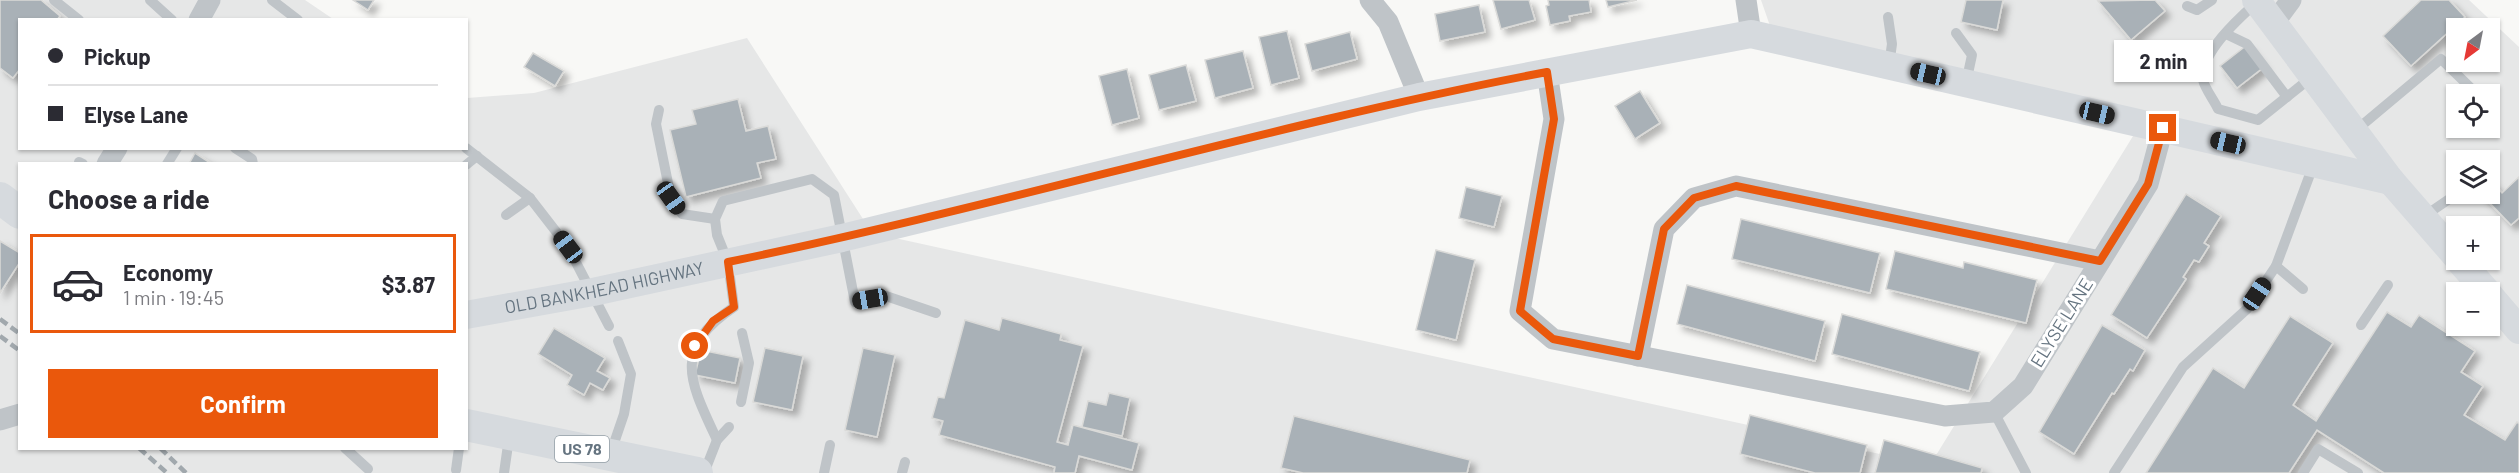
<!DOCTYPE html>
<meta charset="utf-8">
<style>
:root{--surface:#fff;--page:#f2f2f3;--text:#2b2b33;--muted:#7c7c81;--line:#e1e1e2;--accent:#ea580c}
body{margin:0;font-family:Barlow,sans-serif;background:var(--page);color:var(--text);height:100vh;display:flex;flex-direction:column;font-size:22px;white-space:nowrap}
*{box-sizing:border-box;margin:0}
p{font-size:20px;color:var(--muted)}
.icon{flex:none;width:33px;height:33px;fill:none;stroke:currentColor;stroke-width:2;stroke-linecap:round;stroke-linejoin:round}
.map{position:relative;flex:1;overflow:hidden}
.panel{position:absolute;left:18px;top:162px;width:450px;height:288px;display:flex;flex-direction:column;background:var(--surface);border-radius:0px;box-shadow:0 2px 4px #0004}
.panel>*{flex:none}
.guide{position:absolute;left:18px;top:18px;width:450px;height:132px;border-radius:0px;box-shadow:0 2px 4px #0004;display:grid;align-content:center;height:132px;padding:0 30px;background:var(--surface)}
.needle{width:39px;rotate:212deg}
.fabs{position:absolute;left:2446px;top:18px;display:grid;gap:12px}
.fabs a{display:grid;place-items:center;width:54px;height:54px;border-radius:0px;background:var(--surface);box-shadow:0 2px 4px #0004;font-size:30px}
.end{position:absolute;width:27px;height:27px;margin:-14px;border:8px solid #ea580c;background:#fff;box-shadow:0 0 0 3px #fff}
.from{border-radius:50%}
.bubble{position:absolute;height:42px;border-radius:0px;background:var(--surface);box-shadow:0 2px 4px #0004;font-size:20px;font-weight:700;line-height:42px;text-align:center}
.car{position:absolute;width:18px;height:36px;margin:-18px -9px;border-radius:8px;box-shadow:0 0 4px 2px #0007;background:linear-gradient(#222 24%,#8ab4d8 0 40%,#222 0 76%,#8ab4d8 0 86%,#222 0)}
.guide b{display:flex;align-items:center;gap:21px;height:57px;font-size:22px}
.guide b+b{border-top:2px solid var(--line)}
.guide i{width:15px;height:15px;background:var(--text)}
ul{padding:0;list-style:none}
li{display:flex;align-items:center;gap:18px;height:99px;margin:0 12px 9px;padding:0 18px;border:3px solid transparent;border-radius:0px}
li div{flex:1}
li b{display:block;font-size:22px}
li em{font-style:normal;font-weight:700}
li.selected{border-color:var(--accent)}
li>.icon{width:54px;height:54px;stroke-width:1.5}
h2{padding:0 30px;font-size:27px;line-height:72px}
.button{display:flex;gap:12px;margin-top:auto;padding:12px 30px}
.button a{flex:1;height:69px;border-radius:0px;background:var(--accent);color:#fff;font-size:24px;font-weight:700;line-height:69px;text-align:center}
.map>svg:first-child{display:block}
</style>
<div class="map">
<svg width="2519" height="473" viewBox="0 0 2519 473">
<defs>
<filter id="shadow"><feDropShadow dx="5.5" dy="5.5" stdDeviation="3" flood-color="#0004"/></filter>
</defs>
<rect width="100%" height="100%" fill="#f8f8f6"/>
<path fill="#e6e7e7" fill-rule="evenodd" d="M0,0H305L333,19L20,20V148H466L467,98L534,93L747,38L872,233L1930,465L2138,128L1777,46L1761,0H2469L2519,47V473H0ZM2457,28H2490V62H2457ZM2457,94H2490V128H2457ZM2457,160H2490V194H2457ZM20,164H466V448H20ZM2457,226H2490V260H2457ZM2457,292H2490V326H2457Z"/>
<g fill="#a9b1b7" stroke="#dadad8" stroke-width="1.5" filter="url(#shadow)">
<path d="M0,0H41L60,16L57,20H20V69L13,78L0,68Z"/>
<path d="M353,0H374L368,10Z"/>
<path d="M1493,0H1529L1535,20L1501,29Z"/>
<path d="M1548,0H1589L1591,12L1569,16L1570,21L1550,25L1546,6L1549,5Z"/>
<path d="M1606,0H1637L1608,7Z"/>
<path d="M1966,0H2003L1997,30L1961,22Z"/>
<path d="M2155,0L2165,11L2131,40L2098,1Z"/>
<path d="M2421,0H2449L2465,17L2411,66L2383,36Z"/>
<path d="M1479,5L1485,32L1440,41L1435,14Z"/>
<path d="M1287,31L1299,78L1271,85L1259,37Z"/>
<path d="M1350,32L1357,59L1312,71L1305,44Z"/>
<path d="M2247,45L2264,67L2237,88L2220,66Z"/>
<path d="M1243,51L1253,88L1215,98L1205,60Z"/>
<path d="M533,53L564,71L555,86L524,67Z"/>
<path d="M1186,65L1196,101L1159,110L1149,75Z"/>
<path d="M1127,69L1139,118L1112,125L1099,76Z"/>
<path d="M1640,91L1660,123L1635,139L1615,106Z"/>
<path d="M738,99L746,131L768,126L776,159L757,163L761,178L686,197L670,130L696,124L692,110Z"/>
<path d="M195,153L212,164H189Z"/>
<path d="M2519,177V218L2511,225L2481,194H2490L2492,182L2502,193Z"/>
<path d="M1466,187L1502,196L1494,227L1459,218Z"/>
<path d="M2186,194L2221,216L2204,243L2209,246L2199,262L2194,260L2183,277L2186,279L2147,338L2111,315Z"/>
<path d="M1741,219L1880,253L1870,293L1732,259Z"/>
<path d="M0,241L20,253V262L0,293Z"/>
<path d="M1436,250L1475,260L1456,340L1416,330Z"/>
<path d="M1895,251L1963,268L1964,262L2037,280L2026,323L1886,289Z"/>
<path d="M1687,285L1825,321L1815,361L1677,324Z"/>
<path d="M2387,312L2411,327L2419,315L2475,351L2461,372L2483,386L2464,415L2505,440L2517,422L2519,424V473H2384L2317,430L2289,473H2146L2213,368L2244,388L2290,316L2333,343L2293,405L2316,421Z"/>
<path d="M1842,314L1980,352L1969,391L1832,354Z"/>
<path d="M1002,318L1061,334L1060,340L1083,346L1057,442L1068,445L1073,425L1139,443L1132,470L1079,456L1075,473H1054L1055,467L939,435L943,421L932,418L938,397L944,398L965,320L999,330Z"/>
<path d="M2102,325L2145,350L2133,371L2130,369L2114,394L2112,393L2074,454L2039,432Z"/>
<path d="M554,328L605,358L597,371L610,378L603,390L590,383L584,395L567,385L572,375L538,354Z"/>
<path d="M765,348L803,356L792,410L753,402Z"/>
<path d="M863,348L895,355L877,437L845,430Z"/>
<path d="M701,350L740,358L735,383L695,375Z"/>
<path d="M1109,393L1130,398L1122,436L1082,427L1088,401L1106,405Z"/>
<path d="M1750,415L1867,445L1860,473H1815L1740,454Z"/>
<path d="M1294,416L1470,460L1467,473H1303L1281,468Z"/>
<path d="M1884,440L1982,468L1981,473H1875Z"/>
</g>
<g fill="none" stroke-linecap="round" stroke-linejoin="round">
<g stroke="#bfc4c8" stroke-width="10">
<path d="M54,0L79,20"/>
<path d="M150,0L172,20"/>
<path d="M272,0L298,20"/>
<path d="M2257,2C2238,19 2200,53 2203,80C2205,89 2214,100 2218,109L2258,120L2313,76"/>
<path d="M2187,6L2197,10L2212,0"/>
<path d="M1888,17L1892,44L1889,65"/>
<path d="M1956,33L1972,55L1966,83"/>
<path d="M2226,34L2247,44L2287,97"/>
<path d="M659,110L656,124L671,198L682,214L715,219"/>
<path d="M2355,131L2441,59L2477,94"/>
<path d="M235,148L252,159L253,164"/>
<path d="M466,148L530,198L568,247L609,326"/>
<path d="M79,162L83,164"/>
<path d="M167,164L177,148"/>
<path d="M466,165L477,156"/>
<path d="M506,215L530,198"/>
<path d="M2423,217L2455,195"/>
<path d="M2276,266L2303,289"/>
<path d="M2361,325L2388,285"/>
<path d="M741,402L749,363L742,333"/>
<path d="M1994,412L2026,473"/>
<path d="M717,440C690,382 671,349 734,307L728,262L717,235L715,219L723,201L812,179L834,195L855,302L886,296L936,313"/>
<path d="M345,448L368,469"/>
<path d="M611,452L624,414L631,374L618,341"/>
<path d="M456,470L459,448"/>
<path d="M504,473L509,438"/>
<path d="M704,473L717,440L729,427"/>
<path d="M824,473L830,445"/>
<path d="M902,473L905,462"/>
<path d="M2114,473L2183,367L2247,309L2276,266L2313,166"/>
<path d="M2303,473L2318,449L2358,473"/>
</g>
<g stroke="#bfc4c8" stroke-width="21">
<path d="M1370,0L1388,22L1419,97"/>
<path d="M1746,0L1751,34"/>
<path d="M199,20L210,0"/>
<path d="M2274,23L2291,0"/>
<path d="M1547,72L1554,119L1520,311L1553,339L1945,416L1994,412L2023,386L2148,184L2163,128"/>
<path d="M107,164L117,148"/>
<path d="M1638,356L1664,229L1694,198L1736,186L2100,261"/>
<path d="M0,420L20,414"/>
</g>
<g stroke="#d6dade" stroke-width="28">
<path d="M2256,0L2391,181L2457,257"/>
<path d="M2459,260L2487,292"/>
<path d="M2490,296L2519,330"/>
<path id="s1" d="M466,315L593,292L842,238L1419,97L1751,34L2391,181"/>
</g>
<g stroke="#d6dade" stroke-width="32">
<path d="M0,198L20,213"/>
<path d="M466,425L697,473"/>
</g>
<g stroke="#a1a8ad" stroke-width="4.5" stroke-dasharray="9 4.5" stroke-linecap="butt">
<path d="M0,319L20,334"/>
<path d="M0,336L20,351"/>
<path d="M139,448L167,473"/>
<path d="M160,448L186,473"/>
</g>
</g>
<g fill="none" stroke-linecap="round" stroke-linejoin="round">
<path stroke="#ea580c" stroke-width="8" d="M695,346L713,321L734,307L728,262C1002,206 1272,124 1547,72L1554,119L1520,311L1553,339L1638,356L1664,229L1694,198L1736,186L2100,261L2148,184L2163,128"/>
</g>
<g text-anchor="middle" stroke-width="6" stroke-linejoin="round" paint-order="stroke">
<rect fill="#fff" stroke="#939ea6" stroke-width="1.5" x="555" y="436" width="54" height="26" rx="4.5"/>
<g font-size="16" font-weight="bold" fill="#657480">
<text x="582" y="455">US 78</text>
</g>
<g font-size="18" fill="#657480" stroke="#fff">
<text dy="6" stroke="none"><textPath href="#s1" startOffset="141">OLD BANKHEAD HIGHWAY</textPath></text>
<text transform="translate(2062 323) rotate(-58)" y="6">ELYSE LANE</text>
</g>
</g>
</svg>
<div class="fabs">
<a><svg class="needle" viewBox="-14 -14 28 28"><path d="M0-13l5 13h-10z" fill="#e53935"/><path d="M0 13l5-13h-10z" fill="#7c7c81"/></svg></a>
<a><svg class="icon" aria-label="locate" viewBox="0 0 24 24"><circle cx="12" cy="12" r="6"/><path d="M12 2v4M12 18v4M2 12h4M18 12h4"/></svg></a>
<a><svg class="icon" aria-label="layers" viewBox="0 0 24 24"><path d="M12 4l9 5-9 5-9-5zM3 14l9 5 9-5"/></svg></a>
<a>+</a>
<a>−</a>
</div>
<i class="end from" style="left:695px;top:346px"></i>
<i class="end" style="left:2163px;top:128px"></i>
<div class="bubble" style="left:2114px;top:40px;width:99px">2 min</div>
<i class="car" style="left:1928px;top:74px;rotate:283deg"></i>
<i class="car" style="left:2097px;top:113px;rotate:103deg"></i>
<i class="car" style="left:2228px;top:143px;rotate:283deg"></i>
<i class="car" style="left:671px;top:198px;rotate:145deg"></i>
<i class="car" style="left:568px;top:247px;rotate:323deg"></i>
<i class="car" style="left:2257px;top:294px;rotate:34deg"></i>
<i class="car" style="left:870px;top:299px;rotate:260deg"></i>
<div class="guide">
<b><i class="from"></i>Pickup</b>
<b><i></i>Elyse Lane</b>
</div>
<section class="panel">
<h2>Choose a ride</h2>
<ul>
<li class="selected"><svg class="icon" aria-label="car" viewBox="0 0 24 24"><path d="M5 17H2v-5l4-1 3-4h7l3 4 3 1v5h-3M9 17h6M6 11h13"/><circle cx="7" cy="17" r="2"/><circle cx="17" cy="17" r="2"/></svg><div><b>Economy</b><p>1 min · 19:45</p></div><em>$3.87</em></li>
</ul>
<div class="button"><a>Confirm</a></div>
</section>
</div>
